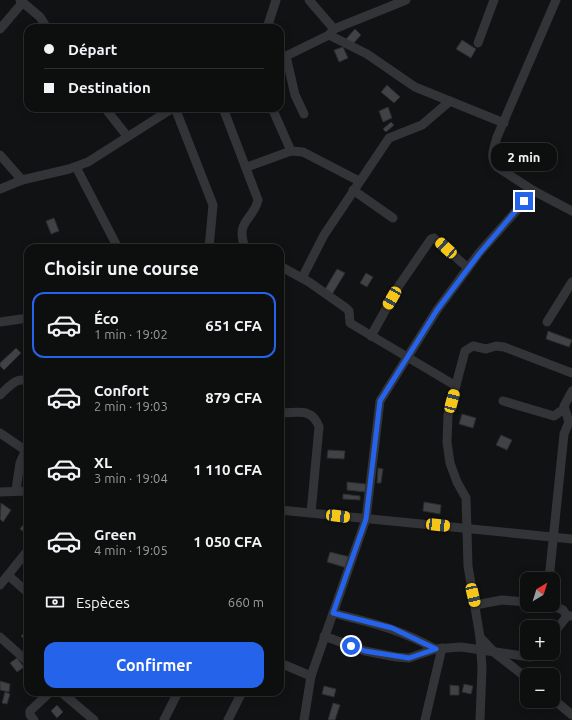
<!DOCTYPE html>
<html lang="fr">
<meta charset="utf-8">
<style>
:root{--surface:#0d0e0e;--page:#161717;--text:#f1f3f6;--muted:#9a9c9e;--line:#2d2e2e;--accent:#2563eb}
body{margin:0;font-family:Ubuntu,sans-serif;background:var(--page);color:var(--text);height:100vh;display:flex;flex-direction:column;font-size:15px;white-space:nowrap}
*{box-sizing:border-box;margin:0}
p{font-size:13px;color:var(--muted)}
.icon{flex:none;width:22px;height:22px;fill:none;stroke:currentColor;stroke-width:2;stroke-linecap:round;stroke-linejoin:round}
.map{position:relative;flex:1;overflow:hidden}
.panel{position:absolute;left:24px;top:244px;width:260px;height:452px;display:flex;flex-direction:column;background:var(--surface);border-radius:12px;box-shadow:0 2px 10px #0003,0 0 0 1px var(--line)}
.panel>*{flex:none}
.top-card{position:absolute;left:24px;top:24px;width:260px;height:88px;border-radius:12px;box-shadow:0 2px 10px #0003,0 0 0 1px var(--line);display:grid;align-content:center;height:88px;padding:0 20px;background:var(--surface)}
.needle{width:26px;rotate:38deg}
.buttons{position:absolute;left:520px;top:572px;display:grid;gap:8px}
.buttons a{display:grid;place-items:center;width:40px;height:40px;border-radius:8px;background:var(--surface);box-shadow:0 2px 10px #0003,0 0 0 1px var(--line);font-size:20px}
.end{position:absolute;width:18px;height:18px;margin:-9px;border:5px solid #2563eb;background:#fff;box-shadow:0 0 0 2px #fff}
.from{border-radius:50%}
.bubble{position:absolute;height:28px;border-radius:12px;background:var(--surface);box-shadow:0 2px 10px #0003,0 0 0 1px var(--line);font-size:13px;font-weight:700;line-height:28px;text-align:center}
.car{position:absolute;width:12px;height:24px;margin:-12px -6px;border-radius:5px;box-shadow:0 0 3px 1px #0007;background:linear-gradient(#f5c518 24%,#345 0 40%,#f5c518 0 76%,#345 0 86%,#f5c518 0)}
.top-card b{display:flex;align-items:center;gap:14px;height:38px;font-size:15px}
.top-card b+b{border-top:1px solid var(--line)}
.top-card i{width:10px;height:10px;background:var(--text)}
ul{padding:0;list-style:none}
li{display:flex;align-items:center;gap:12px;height:66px;margin:0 8px 6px;padding:0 12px;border:2px solid transparent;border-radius:12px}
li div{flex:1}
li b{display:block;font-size:15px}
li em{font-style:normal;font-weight:700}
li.selected{border-color:var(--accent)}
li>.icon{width:36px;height:36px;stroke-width:1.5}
h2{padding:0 20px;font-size:18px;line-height:48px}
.pay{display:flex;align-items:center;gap:10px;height:44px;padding:0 20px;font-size:15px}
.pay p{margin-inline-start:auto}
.cta{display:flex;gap:8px;margin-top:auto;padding:8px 20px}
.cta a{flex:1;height:46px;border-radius:12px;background:var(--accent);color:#fff;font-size:16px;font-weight:700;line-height:46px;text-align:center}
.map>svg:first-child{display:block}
</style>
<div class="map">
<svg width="572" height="720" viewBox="0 0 572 720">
<rect width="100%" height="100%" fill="#111213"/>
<g fill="#404246" stroke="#2b2c2f">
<path d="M355,29L361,35L352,45L346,39Z"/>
<path d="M462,40L476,49L471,58L456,49Z"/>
<path d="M343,47L348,58L339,62L334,50Z"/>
<path d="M387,85L400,97L394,103L381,92Z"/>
<path d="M388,107L392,118L383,122L379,111Z"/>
<path d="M391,122L394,125L386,132L383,129Z"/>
<path d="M54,218L59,231L51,234L46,221Z"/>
<path d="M337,269L345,273L331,296L324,291Z"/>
<path d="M366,273L373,277L367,287L360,283Z"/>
<path d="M548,331L572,340L569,347L546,339Z"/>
<path d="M16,348L21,353L4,370L0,366V363Z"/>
<path d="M462,414L476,418L473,428L459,424Z"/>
<path d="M501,435L512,440L507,450L496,445Z"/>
<path d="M328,450L345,451L344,459L327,458Z"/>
<path d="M378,468L383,469L381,483H377Z"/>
<path d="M347,482L366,484L365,492L347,490Z"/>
<path d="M343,494L360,496V500L343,499Z"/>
<path d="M424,502L441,505L440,514L423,511Z"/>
<path d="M1,503L11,510L3,522L0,519Z"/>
<path d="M25,522L28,524L27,534L20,529Z"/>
<path d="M330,552L350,557L347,568L327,562Z"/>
<path d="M25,632L28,634L26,646L23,643L26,640L21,636Z"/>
<path d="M17,658L24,667L17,672L10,663Z"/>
<path d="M0,681L10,684L9,692L0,690Z"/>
<path d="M464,684L473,686L471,694L462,692Z"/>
<path d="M450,685L459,686V695H450Z"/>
<path d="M324,686L336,689L334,697L322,694Z"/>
<path d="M5,692L10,694L7,704L2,703Z"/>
<path d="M333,703L340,705L335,720H328Z"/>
<path d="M57,705L63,712L57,718L51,711Z"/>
</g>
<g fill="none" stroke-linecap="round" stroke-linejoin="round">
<g stroke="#323438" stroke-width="9">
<path d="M20,0L40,17L47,28"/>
<path d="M309,0L334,29"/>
<path d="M556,0L497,137C494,149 489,157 497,167L534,191L572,211"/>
<path d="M267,28L276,0"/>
<path d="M0,29L23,2"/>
<path d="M329,35L367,54L415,87L504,123"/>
<path d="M478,43L494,0"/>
<path d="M286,56L295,95L304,114"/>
<path d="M280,59L329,35L334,29L406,0"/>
<path d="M105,108L127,136"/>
<path d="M175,108L213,205L209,248"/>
<path d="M223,108L258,200C253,221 235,220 245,248"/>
<path d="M272,108L291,151"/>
<path d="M0,155L22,180"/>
<path d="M76,167L118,248"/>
<path d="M247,167L291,151L303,152L359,181"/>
<path d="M0,189L22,180L69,169L88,162L173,108"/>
<path d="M353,190L393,218"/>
<path d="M280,266L309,282L346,308L349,311L350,323L456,386"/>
<path d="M302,278L324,235L389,138L422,125L450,101"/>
<path d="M0,322L28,318"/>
<path d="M547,322L572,282"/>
<path d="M371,336L400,284L431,239L434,238L468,268"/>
<path d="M0,395C8,388 17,375 28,382"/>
<path d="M503,401L554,416L564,409"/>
<path d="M280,413C298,413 312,407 319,427L311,513"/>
<path d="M0,433L25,450"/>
<path d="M16,490L20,463L28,445"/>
<path d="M0,492L28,491"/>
<path d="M280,510L572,539"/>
<path d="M8,575L28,593"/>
<path d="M549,579L564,434L569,422L564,406L572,391"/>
<path d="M0,585L28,550"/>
<path d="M475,605L502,600L527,602"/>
<path d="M551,605L563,610L567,616"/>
<path d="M333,613C372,623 400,629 435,649"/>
<path d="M553,634L567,616H572"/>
<path d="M324,636L365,651L396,657L409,658L435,649L461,647L530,657L537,653"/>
<path d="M0,637L28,662"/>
<path d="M480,637L496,654L527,678"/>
<path d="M280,663L311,676"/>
<path d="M61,692L94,720"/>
<path d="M553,699L572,715"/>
<path d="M34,720L30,715V711L50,692"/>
<path d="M164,720L178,692"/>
<path d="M228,720L242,692"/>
<path d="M304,720L311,676L366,519L380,401L437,310L479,253L534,191"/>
<path d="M425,720L442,648"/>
<path d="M480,720L482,668L480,637L468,566L466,498L457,482L450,463L447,442L448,415L465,351L473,346L486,349L496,346L504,347L572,373"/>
</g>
</g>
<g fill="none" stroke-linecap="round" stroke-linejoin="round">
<path stroke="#2563eb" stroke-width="5" d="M351,646L365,651L409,658L436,649L392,628L333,613L366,519L380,401L437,310L479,254L524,201"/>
</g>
</svg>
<div class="buttons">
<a><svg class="needle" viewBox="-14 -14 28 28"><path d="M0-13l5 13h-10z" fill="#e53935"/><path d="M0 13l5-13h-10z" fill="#9a9c9e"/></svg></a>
<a>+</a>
<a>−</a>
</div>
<i class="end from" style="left:351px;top:646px"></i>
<i class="end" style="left:524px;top:201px"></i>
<div class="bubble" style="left:491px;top:143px;width:66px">2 min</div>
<i class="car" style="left:446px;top:248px;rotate:312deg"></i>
<i class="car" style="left:392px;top:298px;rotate:210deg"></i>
<i class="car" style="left:452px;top:401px;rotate:15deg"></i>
<i class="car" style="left:338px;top:516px;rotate:97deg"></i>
<i class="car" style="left:438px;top:525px;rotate:96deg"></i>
<i class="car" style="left:473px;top:595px;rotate:167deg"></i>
<div class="top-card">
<b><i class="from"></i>Départ</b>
<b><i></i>Destination</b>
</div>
<section class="panel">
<h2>Choisir une course</h2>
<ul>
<li class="selected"><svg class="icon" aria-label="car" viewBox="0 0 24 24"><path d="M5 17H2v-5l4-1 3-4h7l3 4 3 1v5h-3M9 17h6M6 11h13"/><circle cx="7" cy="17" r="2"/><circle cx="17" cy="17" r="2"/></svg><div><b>Éco</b><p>1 min · 19:02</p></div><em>651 CFA</em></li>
<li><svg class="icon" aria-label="car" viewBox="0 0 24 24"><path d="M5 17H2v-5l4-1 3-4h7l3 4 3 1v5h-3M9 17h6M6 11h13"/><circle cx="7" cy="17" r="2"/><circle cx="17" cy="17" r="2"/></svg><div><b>Confort</b><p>2 min · 19:03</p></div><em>879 CFA</em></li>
<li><svg class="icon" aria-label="car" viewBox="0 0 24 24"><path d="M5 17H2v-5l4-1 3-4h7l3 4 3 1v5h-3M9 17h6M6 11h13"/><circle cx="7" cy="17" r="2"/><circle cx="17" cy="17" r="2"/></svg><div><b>XL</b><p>3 min · 19:04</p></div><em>1 110 CFA</em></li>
<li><svg class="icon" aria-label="car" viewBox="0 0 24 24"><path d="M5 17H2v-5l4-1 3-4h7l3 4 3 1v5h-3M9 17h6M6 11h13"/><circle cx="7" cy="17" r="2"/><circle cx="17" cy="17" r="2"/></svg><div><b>Green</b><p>4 min · 19:05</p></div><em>1 050 CFA</em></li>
</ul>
<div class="pay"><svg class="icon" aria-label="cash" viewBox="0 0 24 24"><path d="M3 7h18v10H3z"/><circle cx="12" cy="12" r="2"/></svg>Espèces<p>660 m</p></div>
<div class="cta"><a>Confirmer</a></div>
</section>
</div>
